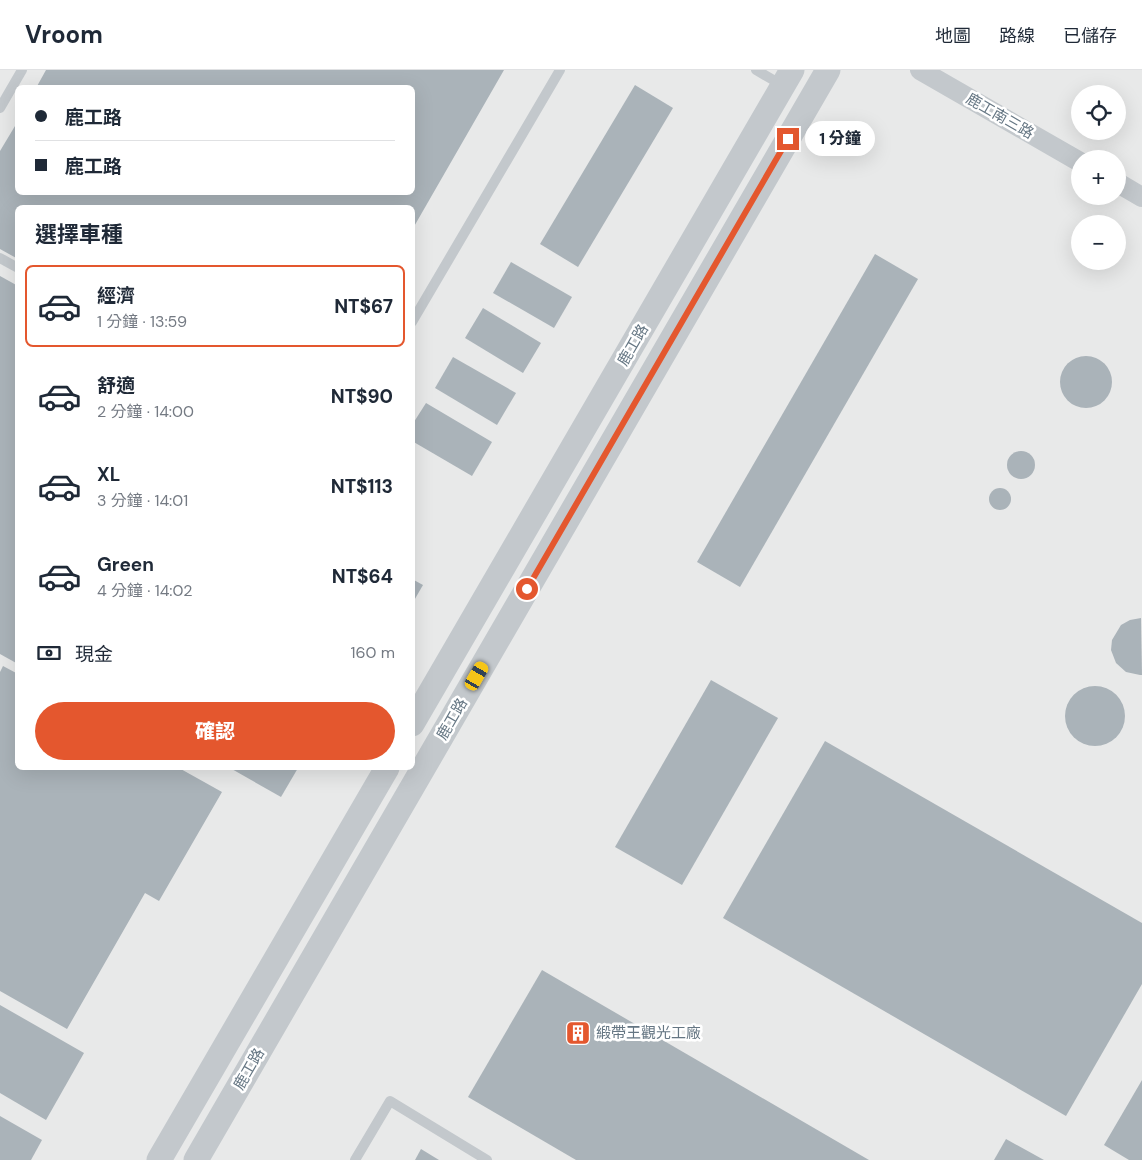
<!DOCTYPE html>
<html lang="zh-TW">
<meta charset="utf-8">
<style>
:root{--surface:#fff;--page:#f2f2f3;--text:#1f2937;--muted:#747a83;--line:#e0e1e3;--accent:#e4572e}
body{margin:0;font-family:"DM Sans","Noto Sans TC",sans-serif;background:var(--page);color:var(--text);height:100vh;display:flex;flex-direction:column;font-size:19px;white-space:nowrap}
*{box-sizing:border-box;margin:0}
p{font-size:16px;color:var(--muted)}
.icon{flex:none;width:28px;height:28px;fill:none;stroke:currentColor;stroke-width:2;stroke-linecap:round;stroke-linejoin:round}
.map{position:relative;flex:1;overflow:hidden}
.details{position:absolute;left:15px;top:135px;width:400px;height:565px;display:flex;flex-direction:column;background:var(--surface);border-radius:8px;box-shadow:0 5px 20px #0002}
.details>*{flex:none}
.hud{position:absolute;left:15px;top:15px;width:400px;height:110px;border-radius:8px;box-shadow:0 5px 20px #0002;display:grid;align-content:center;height:110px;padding:0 20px;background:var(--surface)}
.fabs{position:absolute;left:1071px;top:15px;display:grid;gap:10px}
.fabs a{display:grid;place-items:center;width:55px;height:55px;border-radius:50%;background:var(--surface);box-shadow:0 5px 20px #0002;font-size:25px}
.end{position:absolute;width:22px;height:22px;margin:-11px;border:6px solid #e4572e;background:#fff;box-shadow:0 0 0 2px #fff}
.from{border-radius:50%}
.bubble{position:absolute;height:35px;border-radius:18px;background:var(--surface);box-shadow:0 5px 20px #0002;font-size:16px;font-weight:800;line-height:35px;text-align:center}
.car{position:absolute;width:15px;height:30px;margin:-15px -8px;border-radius:6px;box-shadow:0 0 4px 1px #0007;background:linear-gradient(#f5c518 24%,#345 0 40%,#f5c518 0 76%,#345 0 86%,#f5c518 0)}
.hud b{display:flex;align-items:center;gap:18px;height:48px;font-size:19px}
.hud b+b{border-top:1px solid var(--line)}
.hud i{width:12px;height:12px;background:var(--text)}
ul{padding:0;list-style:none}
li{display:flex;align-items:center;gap:15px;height:82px;margin:0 10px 8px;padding:0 10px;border:2px solid transparent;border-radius:8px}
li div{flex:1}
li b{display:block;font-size:19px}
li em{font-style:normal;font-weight:800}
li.active{border-color:var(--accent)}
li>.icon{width:45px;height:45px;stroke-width:1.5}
h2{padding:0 20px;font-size:22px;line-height:60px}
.pay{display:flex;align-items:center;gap:12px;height:55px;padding:0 20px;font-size:19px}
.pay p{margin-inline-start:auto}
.primary-button{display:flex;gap:10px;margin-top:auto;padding:10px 20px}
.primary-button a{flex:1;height:58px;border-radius:30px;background:var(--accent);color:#fff;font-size:20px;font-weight:800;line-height:58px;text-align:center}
header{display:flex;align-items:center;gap:30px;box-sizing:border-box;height:70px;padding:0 25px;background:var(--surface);border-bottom:1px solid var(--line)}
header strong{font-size:24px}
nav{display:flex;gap:28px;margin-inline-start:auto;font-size:18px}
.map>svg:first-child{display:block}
</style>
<header>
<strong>Vroom</strong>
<nav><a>地圖</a><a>路線</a><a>已儲存</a></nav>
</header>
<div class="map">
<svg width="1142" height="1090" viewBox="0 0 1142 1090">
<rect width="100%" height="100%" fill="#fafaf8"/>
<path fill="#e8e9e9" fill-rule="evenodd" d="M0,0H1142V1090H0ZM18,18H412V122H18ZM1080,24H1118V61H1080ZM1080,89H1118V126H1080ZM18,138H412V698H18ZM1080,154H1118V191H1080Z"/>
<g fill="#aab3b9">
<path d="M46,0H504L412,160V138H18V189L0,179V81L18,51V122H412V18H36Z"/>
<path d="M635,15L673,38L578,197L540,174Z"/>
<path d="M875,184L918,209L740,517L697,492Z"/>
<path d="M511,192L572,227L554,258L493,223Z"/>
<path d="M0,206L18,216V594L0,584Z"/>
<path d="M483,238L541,273L523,303L465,268Z"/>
<circle cx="1086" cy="312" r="26"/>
<path d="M453,287L516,323L497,355L435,318Z"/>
<path d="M426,333L492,372L472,406L412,371V355Z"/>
<circle cx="1021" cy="395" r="14"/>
<circle cx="1000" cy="429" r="11"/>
<path d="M412,509L423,515L412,534Z"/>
<path d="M1141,548L1142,605H1140L1126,602L1116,593L1111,580L1112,570L1121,555L1130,550Z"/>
<path d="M3,596L18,604V698H179L222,722L159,831L145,823L67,959L0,921V602Z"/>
<path d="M711,610L778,648L682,815L615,777Z"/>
<circle cx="1095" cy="646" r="30"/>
<path d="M825,671L1142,853V914L1066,1046L723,848Z"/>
<path d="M230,698H298L281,727Z"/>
<path d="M542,900L869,1090H576L468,1027Z"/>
<path d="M0,935L84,983L46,1050L0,1023Z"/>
<path d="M1142,1010V1090H1129L1104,1075Z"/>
<path d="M0,1046L42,1070L31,1090H0Z"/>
<path d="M1006,1069L1044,1090H994Z"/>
<path d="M421,1079L439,1090H415Z"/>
</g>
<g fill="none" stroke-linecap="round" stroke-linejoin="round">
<g stroke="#c3c8cc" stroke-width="10">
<path d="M756,0L782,15"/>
<path d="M0,38L22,0"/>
<path d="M0,188L18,198"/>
<path d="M412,252L560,0"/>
<path d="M355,1090L390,1031L487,1090"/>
</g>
<g stroke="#c3c8cc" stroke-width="20">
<path d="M920,0L1080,92"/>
<path d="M1118,113L1142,127"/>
</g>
<g stroke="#c3c8cc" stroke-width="25">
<path d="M412,654L792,0"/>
<path d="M159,1090L387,698"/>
<path d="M196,1090L828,0"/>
</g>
</g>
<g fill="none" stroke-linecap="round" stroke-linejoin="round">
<path stroke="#e4572e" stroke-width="6" d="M527,519L788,69"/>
</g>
<defs>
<symbol id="building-square" viewBox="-11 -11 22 22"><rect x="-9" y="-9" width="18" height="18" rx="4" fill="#e4572e" stroke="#fff"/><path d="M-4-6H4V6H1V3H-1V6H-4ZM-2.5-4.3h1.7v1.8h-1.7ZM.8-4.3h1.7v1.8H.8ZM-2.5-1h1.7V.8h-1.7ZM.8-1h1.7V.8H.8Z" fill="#fff"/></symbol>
</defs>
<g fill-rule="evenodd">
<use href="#building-square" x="564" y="949" width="28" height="28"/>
</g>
<g text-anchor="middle" stroke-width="5" stroke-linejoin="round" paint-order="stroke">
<g font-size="15" fill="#657683" stroke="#fff">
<text transform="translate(1000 46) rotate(30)" y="5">鹿工南三路</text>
<text transform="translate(633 275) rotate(-60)" y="5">鹿工路</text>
<text transform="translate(452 649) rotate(-60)" y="5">鹿工路</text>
<text transform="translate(249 999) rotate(-60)" y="5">鹿工路</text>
</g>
<g font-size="15" fill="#657683" stroke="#fff" text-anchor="start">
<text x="596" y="968">緞帶王觀光工廠</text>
</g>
</g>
</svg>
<div class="fabs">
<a><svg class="icon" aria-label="locate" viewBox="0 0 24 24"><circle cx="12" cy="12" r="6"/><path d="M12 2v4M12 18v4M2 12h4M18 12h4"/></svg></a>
<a>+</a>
<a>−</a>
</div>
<i class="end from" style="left:527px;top:519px"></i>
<i class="end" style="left:788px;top:69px"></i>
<div class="bubble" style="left:805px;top:51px;width:70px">1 分鐘</div>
<i class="car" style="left:477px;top:606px;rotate:30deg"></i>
<div class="hud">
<b><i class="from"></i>鹿工路</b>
<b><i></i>鹿工路</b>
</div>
<section class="details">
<h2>選擇車種</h2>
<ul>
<li class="active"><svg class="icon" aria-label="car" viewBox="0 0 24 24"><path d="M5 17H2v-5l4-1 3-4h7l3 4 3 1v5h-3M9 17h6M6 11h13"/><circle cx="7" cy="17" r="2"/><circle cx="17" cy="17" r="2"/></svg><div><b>經濟</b><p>1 分鐘 · 13:59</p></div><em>NT$67</em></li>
<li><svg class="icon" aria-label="car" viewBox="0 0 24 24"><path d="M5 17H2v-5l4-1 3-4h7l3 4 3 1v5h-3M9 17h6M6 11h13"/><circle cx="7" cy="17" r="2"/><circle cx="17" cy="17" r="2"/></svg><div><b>舒適</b><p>2 分鐘 · 14:00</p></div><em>NT$90</em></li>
<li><svg class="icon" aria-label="car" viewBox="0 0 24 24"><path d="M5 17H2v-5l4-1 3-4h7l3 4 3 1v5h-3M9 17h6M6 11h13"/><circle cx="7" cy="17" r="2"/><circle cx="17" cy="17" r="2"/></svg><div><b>XL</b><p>3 分鐘 · 14:01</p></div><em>NT$113</em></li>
<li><svg class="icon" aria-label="car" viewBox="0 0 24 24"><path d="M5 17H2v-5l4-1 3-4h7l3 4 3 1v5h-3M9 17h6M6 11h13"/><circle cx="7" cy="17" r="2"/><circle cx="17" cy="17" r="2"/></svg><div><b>Green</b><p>4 分鐘 · 14:02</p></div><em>NT$64</em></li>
</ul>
<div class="pay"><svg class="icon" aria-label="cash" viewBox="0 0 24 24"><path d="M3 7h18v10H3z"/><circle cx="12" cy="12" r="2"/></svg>現金<p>160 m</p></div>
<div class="primary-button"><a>確認</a></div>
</section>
</div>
